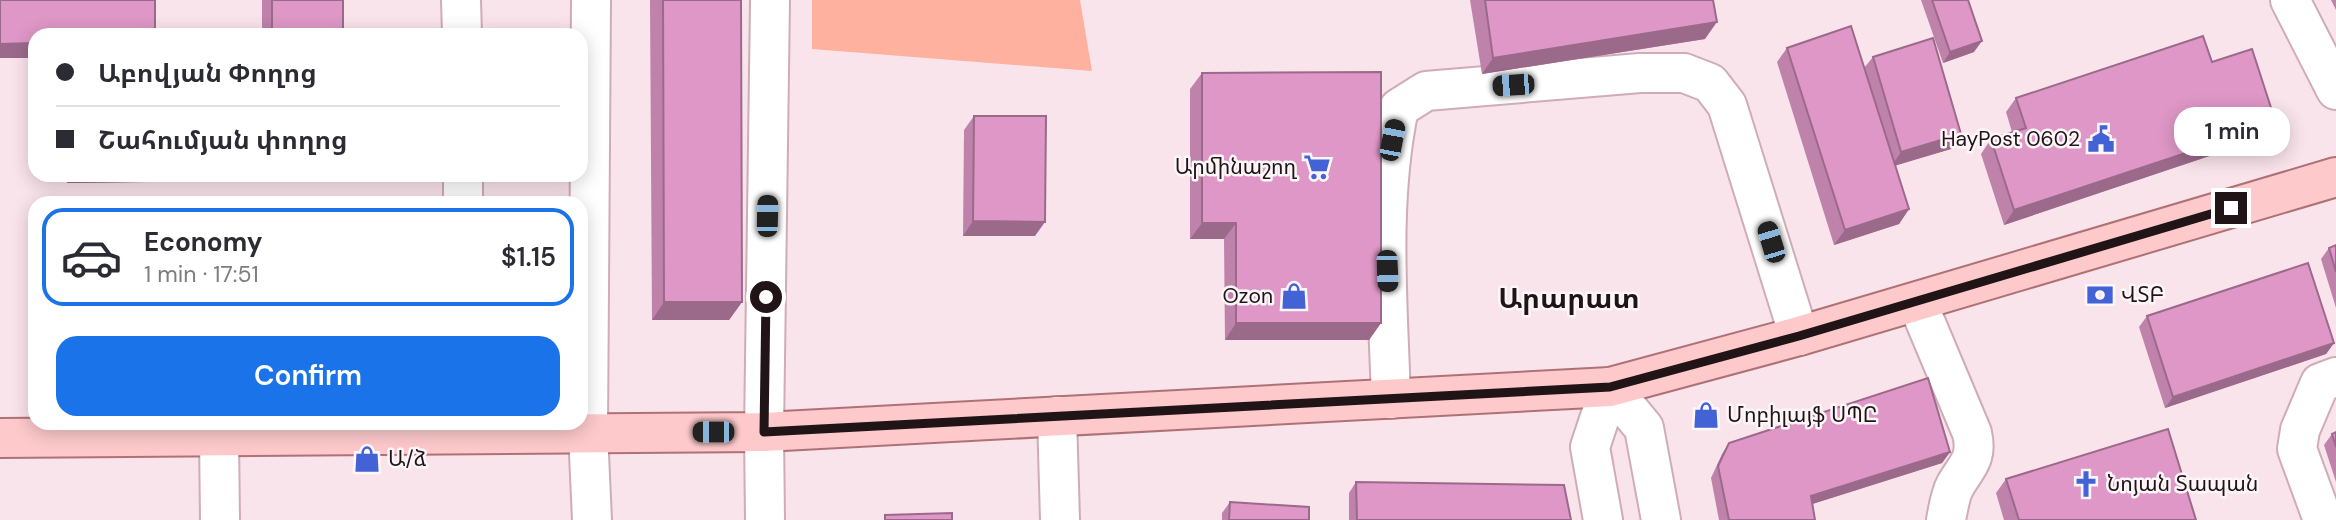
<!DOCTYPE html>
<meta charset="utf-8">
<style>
:root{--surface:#fff;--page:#f2f2f3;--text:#2b2b33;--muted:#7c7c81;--line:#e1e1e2;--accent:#1a73e8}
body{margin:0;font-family:"DM Sans","Noto Sans Armenian",sans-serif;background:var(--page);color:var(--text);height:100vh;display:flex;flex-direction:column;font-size:26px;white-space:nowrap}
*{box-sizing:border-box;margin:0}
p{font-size:23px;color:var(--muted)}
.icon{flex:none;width:38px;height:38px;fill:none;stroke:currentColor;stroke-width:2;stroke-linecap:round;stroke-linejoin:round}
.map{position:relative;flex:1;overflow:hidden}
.details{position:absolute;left:28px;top:196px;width:560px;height:234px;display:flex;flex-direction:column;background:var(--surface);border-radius:21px;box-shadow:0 4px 18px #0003}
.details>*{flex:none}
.hud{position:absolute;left:28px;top:28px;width:560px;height:154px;border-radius:21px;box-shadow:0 4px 18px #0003;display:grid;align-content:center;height:154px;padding:0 28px;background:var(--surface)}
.end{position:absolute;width:32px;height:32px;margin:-16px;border:9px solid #201417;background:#fff;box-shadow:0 0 0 4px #fff}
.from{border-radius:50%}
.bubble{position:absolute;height:49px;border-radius:21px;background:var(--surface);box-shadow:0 4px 18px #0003;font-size:23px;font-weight:600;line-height:49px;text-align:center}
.car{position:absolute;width:21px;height:42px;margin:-21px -10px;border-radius:9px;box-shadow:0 0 5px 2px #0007;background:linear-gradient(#222 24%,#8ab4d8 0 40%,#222 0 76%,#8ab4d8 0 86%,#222 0)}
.hud b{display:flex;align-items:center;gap:24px;height:66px;font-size:26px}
.hud b+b{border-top:2px solid var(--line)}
.hud i{width:18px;height:18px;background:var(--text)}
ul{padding:12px 0 0;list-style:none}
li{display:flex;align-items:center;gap:21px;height:98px;margin:0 14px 10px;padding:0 14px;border:4px solid transparent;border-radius:21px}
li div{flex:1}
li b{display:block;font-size:26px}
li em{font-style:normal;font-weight:600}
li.selected{border-color:var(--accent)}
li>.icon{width:63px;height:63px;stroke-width:1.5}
.primary-button{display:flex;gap:14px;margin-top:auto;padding:14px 28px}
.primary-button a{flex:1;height:80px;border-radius:21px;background:var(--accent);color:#fff;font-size:28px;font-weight:600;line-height:80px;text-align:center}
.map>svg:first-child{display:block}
</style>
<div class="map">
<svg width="2336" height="520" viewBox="0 0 2336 520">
<rect width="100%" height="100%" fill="#fae4eb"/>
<path fill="#fdb19e" d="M812,0H1080L1092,71L812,49Z"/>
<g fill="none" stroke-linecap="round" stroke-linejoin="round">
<defs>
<g id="minor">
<path d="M461,0L462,35"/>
<path d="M591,0L588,432L592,520"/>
<path d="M2290,0L2336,90"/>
<path d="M463,175V203"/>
<path d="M1917,302L1972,433C1978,459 1967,465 1955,486C1950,495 1948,510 1946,520"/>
<path d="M1610,387L1644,428L1661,520"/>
<path d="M1391,399C1388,302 1379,203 1399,108L1426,91L1640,73H1684L1710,83L1727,105L1799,336"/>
<path d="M1057,416L1060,520"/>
<path d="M219,437L220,520"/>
<path d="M765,520L764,432L770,0"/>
<path d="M1603,520L1590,447L1610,387"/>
<path d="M2323,520L2297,449L2300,430L2320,383L2336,377"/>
</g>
<path id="major" d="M0,438L764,432L1610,387L1799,336L2336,177"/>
</defs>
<use href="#minor" stroke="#cfacb6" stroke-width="42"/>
<use href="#major" stroke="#ae7276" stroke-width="42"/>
<use href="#minor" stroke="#fff" stroke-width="38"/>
<use href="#major" stroke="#fdc9cb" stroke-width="38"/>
</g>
<g fill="#bf82aa">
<rect x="262" y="0" width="81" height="35"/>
<path d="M650,0H741L742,302L729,320H652Z"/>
<path d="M1470,0H1713L1705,39L1482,74Z"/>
<path d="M1921,0H1968L1974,52L1943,63Z"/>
<path d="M2331,0H2336V10Z"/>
<path d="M1787,48L1864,68L1873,57L1951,149L1895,165L1909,209L1899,224L1834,245L1777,62Z"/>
<path d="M2212,62L2276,123L2266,137L2004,225L1981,154L1991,139L2012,132L2006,112L2016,98Z"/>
<path d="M1202,73L1381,323L1369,340H1225L1224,239H1190V89Z"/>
<path d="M974,116L1035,236H963L964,130Z"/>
<path d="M67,175H151L146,182L67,183Z"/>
<path d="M2336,245V308L2321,259L2329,248Z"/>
<path d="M2147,316L2334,343L2326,354L2165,408L2139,327Z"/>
<path d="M2336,432V482L2324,445L2332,434Z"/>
<path d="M1729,443L1950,452L1942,463L1812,504L1815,520H1719L1711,478L1722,454Z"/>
<path d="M2006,479L2196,520H2004L1996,493Z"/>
<path d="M1356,482L1571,520H1349V493Z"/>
<path d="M1230,502L1309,520H1222V513Z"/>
</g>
<g fill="#9b6a8b">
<path d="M1717,22L1705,39L1482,74L1493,58Z"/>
<path d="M1982,41L1974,52L1943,63L1950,52Z"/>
<path d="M35,43V58H0V44Z"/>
<path d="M2276,123L2266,137L2004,225L2014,210Z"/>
<path d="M1961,134L1951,149L1891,167L1901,152Z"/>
<path d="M72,175H151L146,182L67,183Z"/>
<path d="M1909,209L1899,224L1834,245L1845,230Z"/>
<path d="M973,221L1045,222L1035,236H963Z"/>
<path d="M1202,223H1236L1224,239H1190Z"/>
<path d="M664,302H742L729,320H652Z"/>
<path d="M1236,323H1381L1369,340H1225Z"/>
<path d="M2334,343L2326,354L2165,408L2173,397Z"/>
<path d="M1950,452L1942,463L1803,507L1811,496Z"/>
</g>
<g fill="#de97c6" stroke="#9b6a8b" stroke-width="2">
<path d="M0,0H155V35H35V43L0,44Z"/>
<rect x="272" y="0" width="71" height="35"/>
<path d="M663,0H741L742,302H664Z"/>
<path d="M1485,0H1713L1717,22L1493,58Z"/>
<path d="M1932,0H1968L1982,41L1950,52Z"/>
<path d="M1851,26L1909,209L1845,230L1787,48Z"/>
<path d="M2203,36L2212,62L2252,49L2276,123L2014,210L1991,139L2026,128L2016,98Z"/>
<path d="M1933,38L1961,134L1901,152L1873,57Z"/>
<path d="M1381,72V323H1236V223H1202V73Z"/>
<path d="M974,116H1046L1045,222L973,221Z"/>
<path d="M2336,245V272L2329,248Z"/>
<path d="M2308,263L2334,343L2173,397L2147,316Z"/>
<path d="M1928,378L1950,452L1811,496L1815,520H1729L1718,466L1729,443Z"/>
<path d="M2168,429L2196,520H2019L2006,479Z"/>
<path d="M2336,432V447L2332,434Z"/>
<path d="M1356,482L1564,485L1571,520H1357Z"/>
<path d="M1230,502L1309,507V520H1229Z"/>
<path d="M952,513V520H885V515Z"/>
</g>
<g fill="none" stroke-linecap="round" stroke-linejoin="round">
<path stroke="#201417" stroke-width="9" d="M766,297L764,432L1610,387L1799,336L2231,208"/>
</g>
<defs>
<symbol id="civic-bare" viewBox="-9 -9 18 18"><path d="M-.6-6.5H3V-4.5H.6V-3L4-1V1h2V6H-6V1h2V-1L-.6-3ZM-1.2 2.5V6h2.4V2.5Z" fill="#4262d5" stroke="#fdf6f8" stroke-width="2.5" paint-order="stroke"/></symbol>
<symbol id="supermarket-bare" viewBox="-9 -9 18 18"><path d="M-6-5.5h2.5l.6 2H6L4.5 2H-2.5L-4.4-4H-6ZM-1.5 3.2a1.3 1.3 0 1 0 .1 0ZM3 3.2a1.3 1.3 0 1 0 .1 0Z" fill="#4262d5" stroke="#fdf6f8" stroke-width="2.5" paint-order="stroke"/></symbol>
<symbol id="bank-bare" viewBox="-9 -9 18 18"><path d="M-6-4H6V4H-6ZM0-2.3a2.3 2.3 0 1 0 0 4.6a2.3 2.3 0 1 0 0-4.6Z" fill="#4262d5" stroke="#fdf6f8" stroke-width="2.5" paint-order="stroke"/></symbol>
<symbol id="shop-bare" viewBox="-9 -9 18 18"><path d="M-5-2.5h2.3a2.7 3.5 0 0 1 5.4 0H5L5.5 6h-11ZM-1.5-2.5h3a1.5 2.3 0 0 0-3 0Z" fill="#4262d5" stroke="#fdf6f8" stroke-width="2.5" paint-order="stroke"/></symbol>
<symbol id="church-bare" viewBox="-9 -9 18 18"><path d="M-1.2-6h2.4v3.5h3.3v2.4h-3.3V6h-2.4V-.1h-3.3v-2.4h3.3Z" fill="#4262d5" stroke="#fdf6f8" stroke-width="2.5" paint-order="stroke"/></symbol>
</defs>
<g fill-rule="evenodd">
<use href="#civic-bare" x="2082" y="120" width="38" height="38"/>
<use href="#supermarket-bare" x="1298" y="148" width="38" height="38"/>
<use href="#bank-bare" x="2081" y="276" width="38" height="38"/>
<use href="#shop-bare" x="1275" y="277" width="38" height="38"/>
<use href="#shop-bare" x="1687" y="396" width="38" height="38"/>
<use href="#shop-bare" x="348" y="440" width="38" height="38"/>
<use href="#church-bare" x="2067" y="465" width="38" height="38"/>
</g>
<g text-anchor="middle" stroke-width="5" stroke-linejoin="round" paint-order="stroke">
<g font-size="21" fill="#201417" stroke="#fdf6f8" text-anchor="start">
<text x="2080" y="146" text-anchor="end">HayPost 0602</text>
<text x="1296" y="174" text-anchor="end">Արմինաշող</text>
<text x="2121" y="302">ՎՏԲ</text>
<text x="1273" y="303" text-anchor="end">Ozon</text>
<text x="1727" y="422">Մոբիլայֆ ՍՊԸ</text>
<text x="388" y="466">Ա/ձ</text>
<text x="2107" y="491">Նոյան Տապան</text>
</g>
<g font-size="28" font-weight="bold" fill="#201417" stroke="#fdf6f8">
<text x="1569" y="308">Արարատ</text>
</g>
</g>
</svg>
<i class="end from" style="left:766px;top:297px"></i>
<i class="end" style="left:2231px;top:208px"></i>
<div class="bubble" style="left:2174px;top:107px;width:116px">1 min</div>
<i class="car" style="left:1513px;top:85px;rotate:266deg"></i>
<i class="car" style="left:1392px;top:140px;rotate:11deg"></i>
<i class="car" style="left:767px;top:216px;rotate:1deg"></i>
<i class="car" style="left:1771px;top:242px;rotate:343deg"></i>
<i class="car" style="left:1387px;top:271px;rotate:178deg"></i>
<i class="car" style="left:713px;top:432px;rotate:270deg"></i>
<div class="hud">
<b><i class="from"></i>Աբովյան Փողոց</b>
<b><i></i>Շահումյան փողոց</b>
</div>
<section class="details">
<ul>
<li class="selected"><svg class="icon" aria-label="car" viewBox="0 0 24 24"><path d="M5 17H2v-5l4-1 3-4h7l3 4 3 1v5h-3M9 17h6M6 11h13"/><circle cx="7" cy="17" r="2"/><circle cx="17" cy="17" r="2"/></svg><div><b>Economy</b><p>1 min · 17:51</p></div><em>$1.15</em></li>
</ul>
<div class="primary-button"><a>Confirm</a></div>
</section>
</div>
